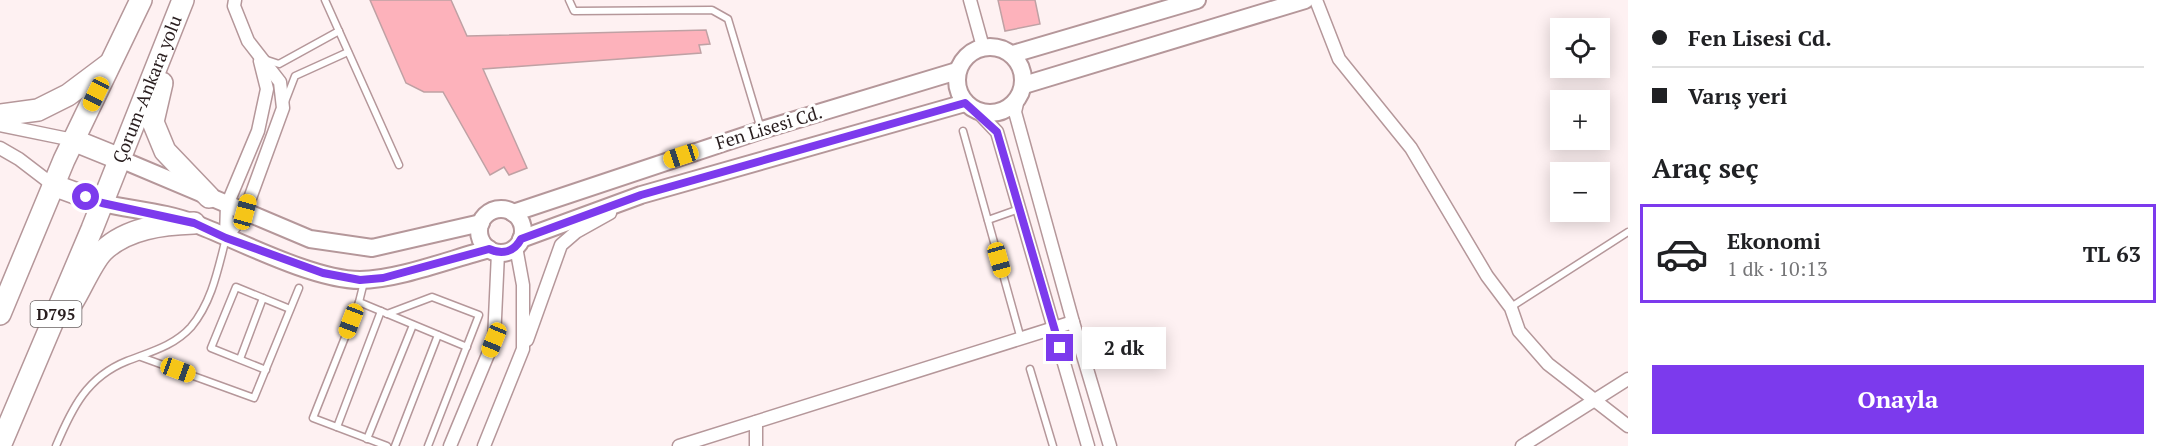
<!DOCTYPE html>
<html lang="tr">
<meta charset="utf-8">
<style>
:root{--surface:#fff;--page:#f2f2f2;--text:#202124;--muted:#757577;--line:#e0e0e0;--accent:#7c3aed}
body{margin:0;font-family:"PT Serif",serif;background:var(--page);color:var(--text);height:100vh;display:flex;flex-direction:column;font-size:22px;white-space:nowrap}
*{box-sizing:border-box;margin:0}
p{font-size:20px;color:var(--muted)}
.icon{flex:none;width:33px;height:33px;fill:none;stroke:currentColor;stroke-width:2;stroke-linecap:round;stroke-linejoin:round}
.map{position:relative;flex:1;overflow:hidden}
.side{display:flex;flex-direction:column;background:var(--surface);width:540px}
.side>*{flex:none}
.banner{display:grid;align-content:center;height:132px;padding:0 24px;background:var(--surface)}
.fabs{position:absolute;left:1550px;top:18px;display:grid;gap:12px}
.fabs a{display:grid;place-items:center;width:60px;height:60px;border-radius:0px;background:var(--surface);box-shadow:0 3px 15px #0003;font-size:30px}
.end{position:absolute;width:27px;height:27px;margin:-14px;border:8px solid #7c3aed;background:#fff;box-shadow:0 0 0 3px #fff}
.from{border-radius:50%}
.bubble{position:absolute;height:42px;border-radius:0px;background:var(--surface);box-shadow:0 3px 15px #0003;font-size:20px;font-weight:800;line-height:42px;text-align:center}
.car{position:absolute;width:18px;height:36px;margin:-18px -9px;border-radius:8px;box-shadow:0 0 4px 2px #0007;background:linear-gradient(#f5c518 24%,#345 0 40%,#f5c518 0 76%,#345 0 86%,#f5c518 0)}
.banner b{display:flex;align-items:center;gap:21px;height:57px;font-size:22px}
.banner b+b{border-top:2px solid var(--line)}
.banner i{width:15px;height:15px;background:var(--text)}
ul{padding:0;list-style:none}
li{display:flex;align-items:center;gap:18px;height:99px;margin:0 12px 9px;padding:0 12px;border:3px solid transparent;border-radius:0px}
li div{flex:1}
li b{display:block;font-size:22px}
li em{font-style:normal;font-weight:800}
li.active{border-color:var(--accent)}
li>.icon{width:54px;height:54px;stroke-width:1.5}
h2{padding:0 24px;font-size:27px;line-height:72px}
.primary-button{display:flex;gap:12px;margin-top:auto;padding:12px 24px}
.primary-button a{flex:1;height:69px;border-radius:0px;background:var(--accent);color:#fff;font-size:24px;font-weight:800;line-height:69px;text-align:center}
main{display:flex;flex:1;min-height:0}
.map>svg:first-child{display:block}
</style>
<main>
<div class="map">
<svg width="1628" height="446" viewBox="0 0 1628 446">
<rect width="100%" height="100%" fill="#fef1f2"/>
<g fill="#fdb2bb" stroke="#bfa1a4" stroke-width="1.5">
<path d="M370,0H451L467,36L706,30L710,44L699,45L701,53L483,69L527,168L509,175L504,167L490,175L443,92H424L406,83Z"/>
<path d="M998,0H1035L1040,24L1005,31Z"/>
</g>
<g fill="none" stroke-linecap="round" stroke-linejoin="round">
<defs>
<g id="lane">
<path d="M325,0L399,165"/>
<path d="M569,0L574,11L712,10L728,19L761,129"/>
<path d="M264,59L279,64L339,31"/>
<path d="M285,102L295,76L348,52"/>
<path d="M963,131L1021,339"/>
<path d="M988,220L1019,209"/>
<path d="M364,282L359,302L467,347"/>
<path d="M359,302L313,418L387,446"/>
<path d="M1511,307L1628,232"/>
<path d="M387,314L432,297L479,315L428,446"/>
<path d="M141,357L254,398L299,288"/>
<path d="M240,359L263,298"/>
<path d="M1030,369L1053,446"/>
<path d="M266,370L211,348L236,287L290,309"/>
<path d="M337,427L381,311"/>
<path d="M367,439L413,325"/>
<path d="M56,446C72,408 87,377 127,361C150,352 174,346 191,327C212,302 218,269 226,238"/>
<path d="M395,446L438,335"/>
</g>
<g id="street">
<path d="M970,0L983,47"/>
<path d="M1316,0L1339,59L1411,148L1487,276L1511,308L1519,331L1548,364L1628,426"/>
<path d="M1018,99L1015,112L1073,322L1110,446"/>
<path d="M978,112L997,132L1088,446"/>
<path d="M0,125L73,140"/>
<path d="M0,148L19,159L53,185"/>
<path d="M226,237L227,205L258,131L267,89L260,61"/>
<path d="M226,238L245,212L283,108L280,82L248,41L234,6L235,0"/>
<path d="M527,340L561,245L576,232L610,213"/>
<path d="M450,446L494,340L498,253"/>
<path d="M484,446L523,349V285L516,247"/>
<path d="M679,446L1073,322"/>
<path d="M756,446V422"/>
<path d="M1522,446L1628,379"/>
</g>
<g id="secondary">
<circle cx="990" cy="80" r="33"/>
<path d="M1013,54L1197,0"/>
<path d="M1024,85L1305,0"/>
<path d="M120,159L310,239L372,248L481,223"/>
<path d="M102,203C132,210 167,212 196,224C239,241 314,280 360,280C397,280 451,259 489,249"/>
<circle cx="501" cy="231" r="22"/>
<path d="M513,213L762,130L957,71"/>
<path d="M521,239L641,195L965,103"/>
</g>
<g id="highway">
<path d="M162,83L153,122L165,151L209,197"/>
<path d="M0,115L38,110L68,95L108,65"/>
<path d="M73,140L120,159"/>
<path d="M53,185L102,203"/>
<path d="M72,303C81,289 92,262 103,251C127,228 163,224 194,223"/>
<path d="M0,314L64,160L141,0"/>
<path id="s1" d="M0,446L92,229L183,0"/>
</g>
</defs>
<use href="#lane" stroke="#b5979a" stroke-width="9"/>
<use href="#street" stroke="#b5979a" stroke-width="15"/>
<use href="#secondary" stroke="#b5979a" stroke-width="20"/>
<use href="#highway" stroke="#b5979a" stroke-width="24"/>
<use href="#lane" stroke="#fff" stroke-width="6"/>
<use href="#street" stroke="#fff" stroke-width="12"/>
<use href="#secondary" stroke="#fff" stroke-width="16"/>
<use href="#highway" stroke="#fff" stroke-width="21"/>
</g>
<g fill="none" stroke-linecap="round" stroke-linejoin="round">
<path stroke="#7c3aed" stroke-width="8" d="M86,197L102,203L194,223L226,238L323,273L360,280L383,278L489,249C502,255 514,252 521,239L641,195L965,103L997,132L1060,348"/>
</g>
<g text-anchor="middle" stroke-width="6" stroke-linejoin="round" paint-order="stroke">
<rect fill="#fff" stroke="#686162" stroke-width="1.5" x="30.5" y="301" width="51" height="26" rx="4.5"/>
<g font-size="16" font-weight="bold" fill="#281d1e">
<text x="56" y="320">D795</text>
</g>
<g font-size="18" fill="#281d1e" stroke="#fff">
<text dy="6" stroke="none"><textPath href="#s1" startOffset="386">Çorum-Ankara yolu</textPath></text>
<text transform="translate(769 128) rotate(-17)" y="6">Fen Lisesi Cd.</text>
</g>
</g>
</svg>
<div class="fabs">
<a><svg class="icon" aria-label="locate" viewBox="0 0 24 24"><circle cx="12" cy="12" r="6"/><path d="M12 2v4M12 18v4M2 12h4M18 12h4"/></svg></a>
<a>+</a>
<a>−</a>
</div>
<i class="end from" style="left:86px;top:197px"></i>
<i class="end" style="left:1060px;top:348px"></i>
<div class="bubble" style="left:1082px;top:327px;width:84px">2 dk</div>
<i class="car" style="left:96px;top:94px;rotate:206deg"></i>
<i class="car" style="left:681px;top:156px;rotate:252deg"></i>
<i class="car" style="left:245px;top:212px;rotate:15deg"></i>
<i class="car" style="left:999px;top:260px;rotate:164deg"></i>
<i class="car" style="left:351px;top:321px;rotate:201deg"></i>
<i class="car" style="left:494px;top:340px;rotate:202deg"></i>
<i class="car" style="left:178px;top:370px;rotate:110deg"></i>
</div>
<section class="side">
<div class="banner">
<b><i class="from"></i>Fen Lisesi Cd.</b>
<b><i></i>Varış yeri</b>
</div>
<h2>Araç seç</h2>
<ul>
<li class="active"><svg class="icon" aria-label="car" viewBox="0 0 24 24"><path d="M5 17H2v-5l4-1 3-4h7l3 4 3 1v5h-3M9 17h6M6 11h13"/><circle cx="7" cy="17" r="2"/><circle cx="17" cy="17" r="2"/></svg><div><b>Ekonomi</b><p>1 dk · 10:13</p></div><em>TL 63</em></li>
</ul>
<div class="primary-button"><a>Onayla</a></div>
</section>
</main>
